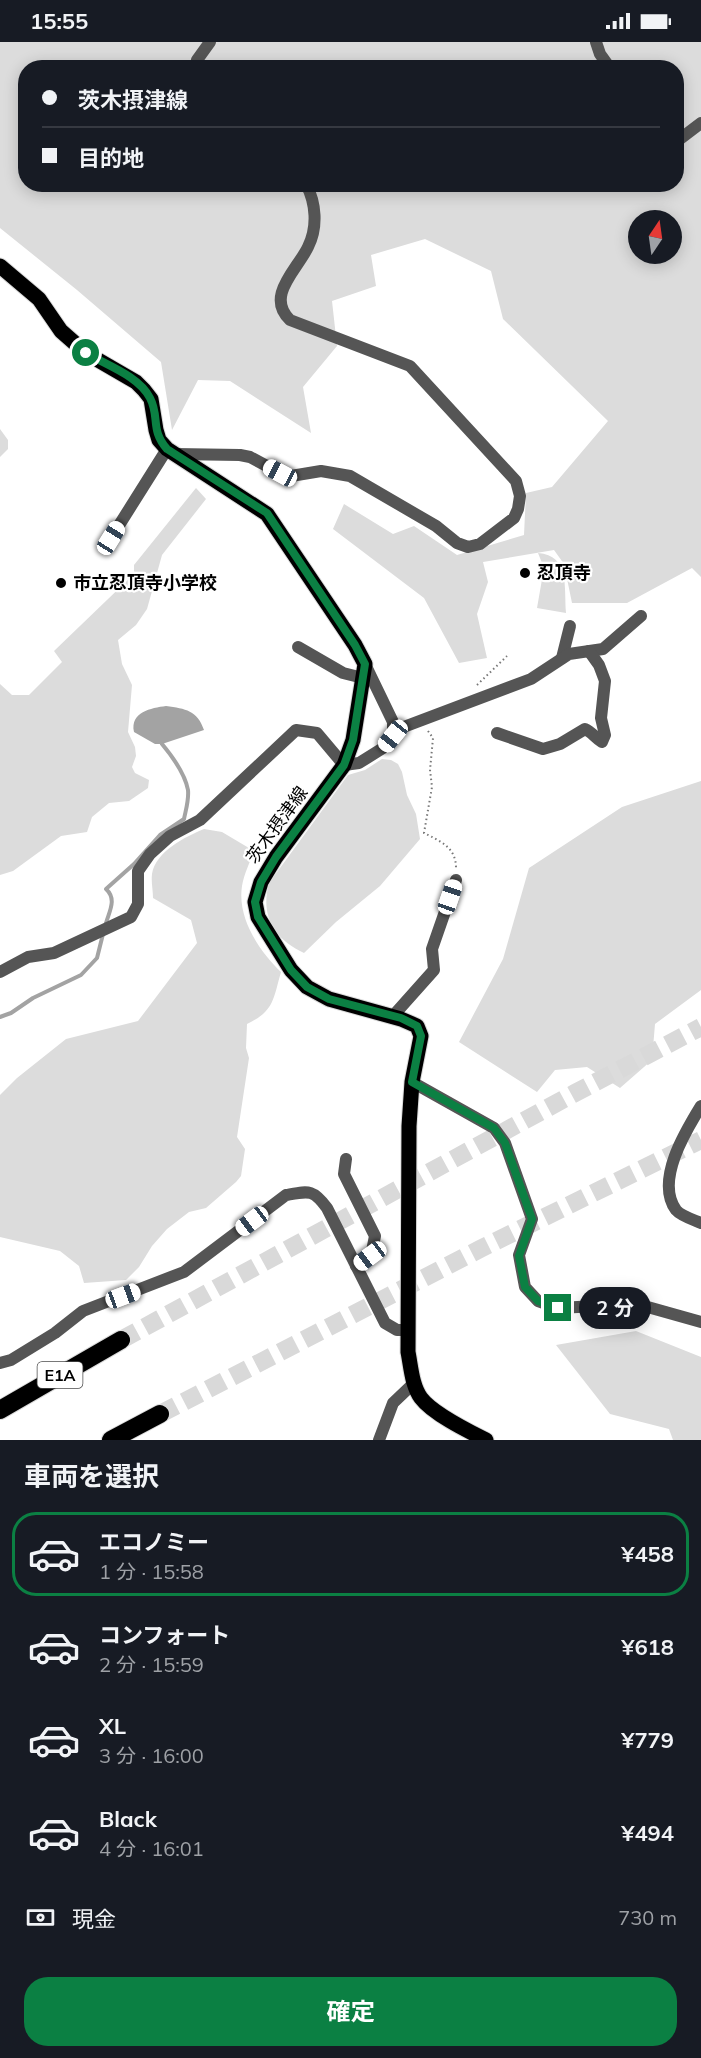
<!DOCTYPE html>
<html lang="ja">
<meta charset="utf-8">
<style>
:root{--surface:#171b24;--page:#242831;--text:#f1f3f6;--muted:#9ea1a6;--line:#363941;--accent:#0b8043}
body{margin:0;font-family:Mulish,"Noto Sans JP",sans-serif;background:var(--page);color:var(--text);height:100vh;display:flex;flex-direction:column;font-size:22px;white-space:nowrap}
*{box-sizing:border-box;margin:0}
p{font-size:20px;color:var(--muted)}
.icon{flex:none;width:33px;height:33px;fill:none;stroke:currentColor;stroke-width:2;stroke-linecap:round;stroke-linejoin:round}
.map{position:relative;height:1398px;overflow:hidden}
.side{display:flex;flex-direction:column;background:var(--surface);flex:1}
.side>*{flex:none}
.guide{position:absolute;left:18px;top:18px;width:666px;height:132px;border-radius:24px;box-shadow:0 3px 15px #0003;display:grid;align-content:center;height:132px;padding:0 24px;background:var(--surface)}
.needle{width:39px;rotate:13deg}
.tools{position:absolute;left:628px;top:168px;display:grid;gap:12px}
.tools a{display:grid;place-items:center;width:54px;height:54px;border-radius:50%;background:var(--surface);box-shadow:0 3px 15px #0003;font-size:30px}
.end{position:absolute;width:27px;height:27px;margin:-14px;border:8px solid #0b8043;background:#fff;box-shadow:0 0 0 3px #fff}
.from{border-radius:50%}
.bubble{position:absolute;height:42px;border-radius:21px;background:var(--surface);box-shadow:0 3px 15px #0003;font-size:20px;font-weight:700;line-height:42px;text-align:center}
.car{position:absolute;width:18px;height:36px;margin:-18px -9px;border-radius:8px;box-shadow:0 0 4px 2px #0007;background:linear-gradient(#fff 24%,#345 0 40%,#fff 0 76%,#345 0 86%,#fff 0)}
.guide b{display:flex;align-items:center;gap:21px;height:57px;font-size:22px}
.guide b+b{border-top:2px solid var(--line)}
.guide i{width:15px;height:15px;background:var(--text)}
ul{padding:0;list-style:none}
li{display:flex;align-items:center;gap:18px;height:84px;margin:0 12px 9px;padding:0 12px;border:3px solid transparent;border-radius:24px}
li div{flex:1}
li b{display:block;font-size:22px}
li em{font-style:normal;font-weight:700}
li.selected{border-color:var(--accent)}
li>.icon{width:54px;height:54px;stroke-width:1.5}
h2{padding:0 24px;font-size:27px;line-height:72px}
.pay{display:flex;align-items:center;gap:15px;height:66px;padding:0 24px;font-size:22px}
.pay p{margin-inline-start:auto}
.action{display:flex;gap:12px;margin-top:auto;padding:12px 24px}
.action a{flex:1;height:69px;border-radius:24px;background:var(--accent);color:#fff;font-size:24px;font-weight:700;line-height:69px;text-align:center}
.status{display:flex;justify-content:space-between;align-items:center;height:42px;padding:0 30px;background:var(--surface);direction:ltr}
.status svg{height:16px;fill:currentColor}
.map>svg:first-child{display:block}
</style>
<div class="status"><b>15:55</b><svg viewBox="0 0 49 12"><path d="M0 12V9h3v3zM5 12V6h3v6zM10 12V3h3v9zM15 12V0h3v12zM26 1h20v11H26zM47 4h2v5h-2z"/></svg></div>
<div class="map">
<svg width="701" height="1398" viewBox="0 0 701 1398">
<rect width="100%" height="100%" fill="#fff"/>
<g fill="#dcdcdc" fill-rule="evenodd">
<path d="M0,0H701V535L692,526L627,561H572L564,522L554,508L483,520L488,540L477,572L487,616L459,621L424,556L333,487L344,462L393,492L414,484L457,513L524,493L526,451L552,445L608,379L503,277L491,229L425,197L371,213L376,244L332,259L337,304L303,345L311,391L230,339L198,338L172,388L161,320L77,248L0,186ZM26,26H676V142H26ZM639,178H672V212H639Z"/>
<path d="M0,387L8,398V407L0,415Z"/>
<path d="M196,446L206,457L162,513L147,567L136,583L118,598L122,622L132,643L128,690L135,705L136,714L132,725L135,731L149,738L148,746L129,759L109,761L92,775L87,790L61,794L13,829L0,833V642L12,653H29L62,620L54,609L134,532V523Z"/>
<path d="M538,511C570,513 564,546 566,571L537,566L544,526Z"/>
<path d="M382,717L391,718L398,722L402,730L407,753L416,772L420,797L380,844L336,880L304,911C274,897 260,874 269,841L348,733L365,728Z"/>
<path d="M701,739V948L655,982L652,1018L620,1046L587,1025L555,1028L537,1050L459,1000L503,917L529,826L622,765Z"/>
<path d="M204,787L222,790L254,809C250,820 244,832 242,844C237,876 259,909 281,930C273,958 274,969 247,982L246,1006L249,1016L237,1095L245,1107L241,1134L236,1140L206,1166L189,1170L167,1187L152,1204L139,1225L126,1238L84,1241L79,1224L60,1209L0,1195V1053L17,1036L66,997L138,979L197,901L191,878L153,856C153,848 151,840 152,832C156,809 185,795 204,787Z"/>
<path d="M636,1289L701,1315V1398H673L669,1387L610,1372L556,1303Z"/>
</g>
<path fill="#a3a3a3" d="M166,664C186,667 197,668 204,688L162,702H155L134,690C130,670 151,666 166,664Z"/>
<g fill="none" stroke-linecap="round" stroke-linejoin="round">
<g stroke="#a3a3a3" stroke-width="4">
<path d="M105,885C108,871 118,858 106,847L134,822L160,793L184,777C186,767 189,758 188,748C185,732 172,714 162,702"/>
<path d="M0,975L11,971L33,956L81,933L97,916L103,892"/>
</g>
<g stroke="#d9d9d9" stroke-width="18" stroke-dasharray="18 9" stroke-linecap="butt">
<path d="M121,1298L575,1051L701,985"/>
<path d="M160,1372L480,1207L701,1098"/>
</g>
<defs>
<path id="primary" d="M0,224L39,257L61,289L86,311L136,340L144,348L151,357L156,388L159,398L167,407L267,472L355,603L365,622L353,698L344,723L276,815L261,840L255,860L258,875L291,928L307,945L329,957L401,977L417,984L421,994L412,1040L409,1084L408,1310C411,1325 412,1344 421,1356C433,1372 468,1389 486,1398"/>
<g id="highway">
<path d="M0,1368L121,1298"/>
<path d="M111,1398L160,1372"/>
</g>
</defs>
<use href="#primary" stroke="#dbdbdb" stroke-width="17"/>
<use href="#highway" stroke="#dbdbdb" stroke-width="20"/>
<g stroke="#777" stroke-width="2" stroke-dasharray="1.5 3" stroke-linecap="butt">
<path d="M477,643L507,614"/>
<path d="M428,689L433,696L430,728L432,745L424,791C440,799 456,805 456,826"/>
</g>
<g stroke="#555" stroke-width="12">
<path d="M596,0L600,12L610,26"/>
<path d="M195,26L197,18L210,0"/>
<path d="M676,100L701,81"/>
<path d="M175,412L240,413L250,415L280,431L291,434L321,429L350,434L436,484L457,501L468,505L480,502L514,476L518,467L520,454L516,439L410,324L290,278C265,254 297,228 308,205C318,185 316,161 306,142"/>
<path d="M111,496L167,407"/>
<path d="M298,605L343,631L363,636"/>
<path d="M562,616L570,584"/>
<path d="M393,689L531,637L569,612L603,607L641,574"/>
<path d="M497,691L543,707L560,702L585,687C592,690 595,696 602,700L605,693L601,676L605,639L599,623L589,609"/>
<path d="M0,930L28,915L54,911L131,875L138,862V829L150,812L170,794L200,778L296,688L317,691L344,723L359,721L383,706L393,694V680L365,622"/>
<path d="M393,974L434,928L432,907L456,838"/>
<path d="M412,1040L494,1086L505,1101L532,1177L519,1213L525,1245L538,1259L558,1266L637,1262L701,1280"/>
<path d="M701,1064C685,1090 655,1139 676,1168C681,1174 694,1178 701,1181"/>
<path d="M346,1117L344,1132L375,1194L371,1214L356,1224"/>
<path d="M0,1321L11,1318L55,1291L83,1269L184,1230L286,1153C309,1149 313,1147 327,1166L385,1281L397,1288H408"/>
<path d="M379,1398L393,1361L414,1341"/>
</g>
<use href="#primary" stroke="#000" stroke-width="15"/>
<use href="#highway" stroke="#000" stroke-width="18"/>
</g>
<g fill="none" stroke-linecap="round" stroke-linejoin="round">
<path stroke="#0b8043" stroke-width="8" d="M86,311C106,323 139,334 150,356C160,375 150,388 167,407L267,471L355,603L365,622L353,698L344,723L276,815L261,840L255,860L258,875L291,928L307,945L329,957L401,976L417,984L421,994L412,1040L494,1086L505,1101L532,1177L519,1214L525,1245L538,1259L558,1266"/>
</g>
<g fill="#000" stroke="#fff" stroke-width="2">
<circle cx="525" cy="531" r="6"/>
<circle cx="61" cy="541" r="6"/>
</g>
<g text-anchor="middle" stroke-width="4.5" stroke-linejoin="round" paint-order="stroke">
<rect fill="#fff" stroke="#4c4c4c" stroke-width="1.5" x="37.5" y="1320" width="45" height="26" rx="4.5"/>
<g font-size="16" font-weight="bold" fill="#000">
<text x="60" y="1339">E1A</text>
</g>
<g font-size="18" font-weight="bold" fill="#000" stroke="#fff" text-anchor="start">
<text x="537" y="537">忍頂寺</text>
<text x="73" y="547">市立忍頂寺小学校</text>
</g>
<g font-size="18" fill="#000" stroke="#fff">
<text transform="translate(277 783) rotate(-54)" y="6">茨木摂津線</text>
</g>
</g>
</svg>
<div class="tools">
<a><svg class="needle" viewBox="-14 -14 28 28"><path d="M0-13l5 13h-10z" fill="#e53935"/><path d="M0 13l5-13h-10z" fill="#9ea1a6"/></svg></a>
</div>
<i class="end from" style="left:86px;top:311px"></i>
<i class="end" style="left:558px;top:1266px"></i>
<div class="bubble" style="left:579px;top:1245px;width:72px">2 分</div>
<i class="car" style="left:280px;top:431px;rotate:298deg"></i>
<i class="car" style="left:111px;top:496px;rotate:32deg"></i>
<i class="car" style="left:393px;top:694px;rotate:219deg"></i>
<i class="car" style="left:450px;top:855px;rotate:19deg"></i>
<i class="car" style="left:252px;top:1179px;rotate:233deg"></i>
<i class="car" style="left:370px;top:1214px;rotate:233deg"></i>
<i class="car" style="left:123px;top:1254px;rotate:70deg"></i>
<div class="guide">
<b><i class="from"></i>茨木摂津線</b>
<b><i></i>目的地</b>
</div>
</div>
<section class="side">
<h2>車両を選択</h2>
<ul>
<li class="selected"><svg class="icon" aria-label="car" viewBox="0 0 24 24"><path d="M5 17H2v-5l4-1 3-4h7l3 4 3 1v5h-3M9 17h6M6 11h13"/><circle cx="7" cy="17" r="2"/><circle cx="17" cy="17" r="2"/></svg><div><b>エコノミー</b><p>1 分 · 15:58</p></div><em>¥458</em></li>
<li><svg class="icon" aria-label="car" viewBox="0 0 24 24"><path d="M5 17H2v-5l4-1 3-4h7l3 4 3 1v5h-3M9 17h6M6 11h13"/><circle cx="7" cy="17" r="2"/><circle cx="17" cy="17" r="2"/></svg><div><b>コンフォート</b><p>2 分 · 15:59</p></div><em>¥618</em></li>
<li><svg class="icon" aria-label="car" viewBox="0 0 24 24"><path d="M5 17H2v-5l4-1 3-4h7l3 4 3 1v5h-3M9 17h6M6 11h13"/><circle cx="7" cy="17" r="2"/><circle cx="17" cy="17" r="2"/></svg><div><b>XL</b><p>3 分 · 16:00</p></div><em>¥779</em></li>
<li><svg class="icon" aria-label="car" viewBox="0 0 24 24"><path d="M5 17H2v-5l4-1 3-4h7l3 4 3 1v5h-3M9 17h6M6 11h13"/><circle cx="7" cy="17" r="2"/><circle cx="17" cy="17" r="2"/></svg><div><b>Black</b><p>4 分 · 16:01</p></div><em>¥494</em></li>
</ul>
<div class="pay"><svg class="icon" aria-label="cash" viewBox="0 0 24 24"><path d="M3 7h18v10H3z"/><circle cx="12" cy="12" r="2"/></svg>現金<p>730 m</p></div>
<div class="action"><a>確定</a></div>
</section>
